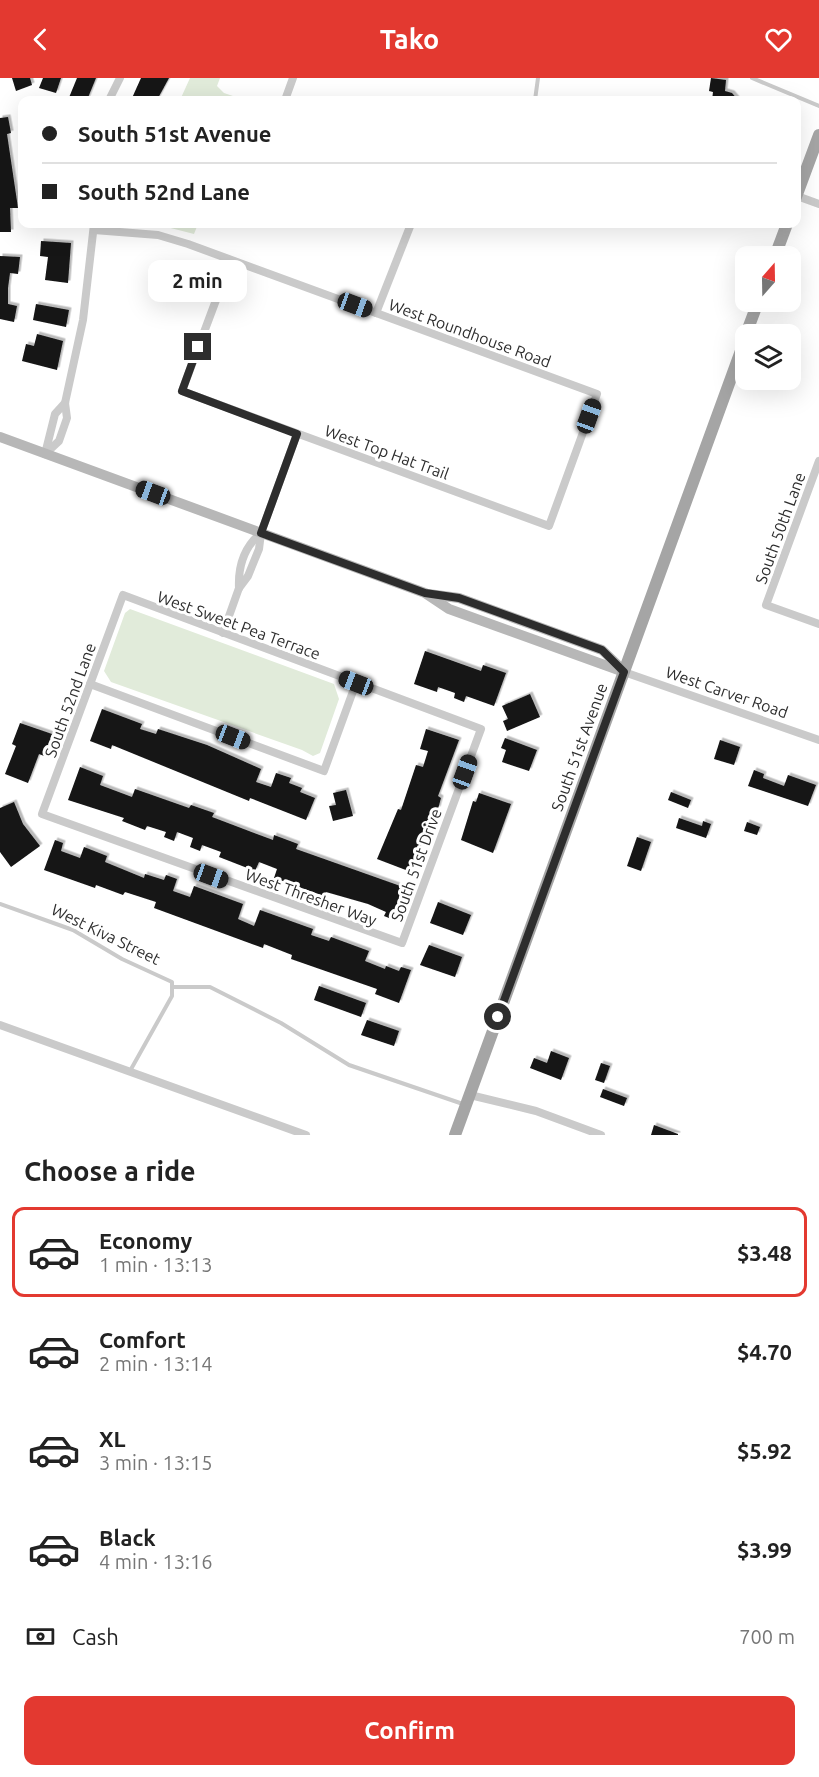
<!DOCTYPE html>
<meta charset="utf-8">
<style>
:root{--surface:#fff;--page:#f2f2f2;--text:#222;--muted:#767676;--line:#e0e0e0;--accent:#e33930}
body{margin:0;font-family:Ubuntu,sans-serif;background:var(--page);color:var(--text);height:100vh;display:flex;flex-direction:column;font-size:22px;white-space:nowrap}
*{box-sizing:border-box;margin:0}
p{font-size:20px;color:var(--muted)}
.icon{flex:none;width:33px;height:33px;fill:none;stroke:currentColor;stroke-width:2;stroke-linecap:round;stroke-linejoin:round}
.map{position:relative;height:1057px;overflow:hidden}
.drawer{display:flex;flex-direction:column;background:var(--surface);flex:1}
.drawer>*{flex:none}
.hud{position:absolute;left:18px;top:18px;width:783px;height:132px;border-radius:12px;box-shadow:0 6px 24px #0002;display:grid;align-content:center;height:132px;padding:0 24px;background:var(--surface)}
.needle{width:39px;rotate:20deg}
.fabs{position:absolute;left:735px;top:168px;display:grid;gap:12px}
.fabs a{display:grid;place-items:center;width:66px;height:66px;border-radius:12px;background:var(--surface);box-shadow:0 6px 24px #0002;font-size:30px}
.end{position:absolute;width:27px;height:27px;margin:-14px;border:8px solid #2d2d2d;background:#fff;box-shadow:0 0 0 3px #fff}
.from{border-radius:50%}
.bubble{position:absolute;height:42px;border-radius:12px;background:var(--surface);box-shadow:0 6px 24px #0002;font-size:20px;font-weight:700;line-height:42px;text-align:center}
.car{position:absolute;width:18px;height:36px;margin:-18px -9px;border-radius:8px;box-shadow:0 0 4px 2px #0007;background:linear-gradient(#222 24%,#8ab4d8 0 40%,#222 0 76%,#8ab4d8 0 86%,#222 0)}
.hud b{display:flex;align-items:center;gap:21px;height:57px;font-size:22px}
.hud b+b{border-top:2px solid var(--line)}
.hud i{width:15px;height:15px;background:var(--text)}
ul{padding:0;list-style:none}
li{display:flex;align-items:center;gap:18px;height:90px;margin:0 12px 9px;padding:0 12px;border:3px solid transparent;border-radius:12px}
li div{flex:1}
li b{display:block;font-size:22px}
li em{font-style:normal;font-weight:700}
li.on{border-color:var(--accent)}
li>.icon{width:54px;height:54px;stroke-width:1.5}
h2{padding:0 24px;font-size:27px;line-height:72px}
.pay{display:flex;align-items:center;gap:15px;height:66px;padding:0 24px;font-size:22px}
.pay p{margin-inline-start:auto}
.cta{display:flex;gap:12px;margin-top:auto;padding:12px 24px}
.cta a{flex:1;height:69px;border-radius:12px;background:var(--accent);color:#fff;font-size:24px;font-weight:700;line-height:69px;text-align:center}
header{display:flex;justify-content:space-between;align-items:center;height:78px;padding:0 24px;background:var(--accent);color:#fff;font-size:27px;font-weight:700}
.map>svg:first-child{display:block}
</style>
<header><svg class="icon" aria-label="back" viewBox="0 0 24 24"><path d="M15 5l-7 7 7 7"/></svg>Tako<svg class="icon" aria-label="heart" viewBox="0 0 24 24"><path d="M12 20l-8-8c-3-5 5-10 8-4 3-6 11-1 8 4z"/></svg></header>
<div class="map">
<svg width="819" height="1057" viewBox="0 0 819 1057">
<defs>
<filter id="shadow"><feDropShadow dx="2.5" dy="-2.5" stdDeviation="0" flood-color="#0004"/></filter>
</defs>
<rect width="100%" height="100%" fill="#fff"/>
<g fill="#e1ebda">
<path d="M190,0H220L217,8L224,15L245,22H180Z"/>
<path d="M155,146H198L194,156Z"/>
<path d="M130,531L334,606L339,621L320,675L313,678L302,672L111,604L104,593L125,535Z"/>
</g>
<g fill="#141414" filter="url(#shadow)">
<path d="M12,0H30L32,7L16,13Z"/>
<path d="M43,0H61L56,15L39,10Z"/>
<path d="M77,0H96L87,22H68Z"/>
<path d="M141,0H169L157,22L132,20Z"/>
<path d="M711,0L726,2L725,13L732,15L738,22H712L713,14L709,13Z"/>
<path d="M8,39L11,55L7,56L18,130H10L11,154H0V40Z"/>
<path d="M41,163L71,165L68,205L45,202L48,179L40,178Z"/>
<path d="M0,178L20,179L18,196L10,195L8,210V226L17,228L14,244L0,241Z"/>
<path d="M36,226L69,232L66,249L33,242Z"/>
<path d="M37,256L63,263L57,292L22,283L26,266L34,268Z"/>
<path d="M425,573L481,593L483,587L506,595L494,628L466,618L464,624L454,620L455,615L438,609L437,614L414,606Z"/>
<path d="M530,616L540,639L507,653L503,643L508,641L502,628Z"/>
<path d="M102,631L142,646L140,651L156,656L158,651L207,667L261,691L256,704L271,709L276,695L291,700L289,705L302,710L300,714L315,720L306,742L250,720L249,723L112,667L111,671L90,663Z"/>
<path d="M20,645L52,656L44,678L39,676L28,705L5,696L16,668L12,666Z"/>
<path d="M426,651L459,662L438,718L441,720L438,731L435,730L411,794L377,781L398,731L401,732L416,687L423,689L428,673L420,671Z"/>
<path d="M505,660L537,672L529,693L502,684L506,672L501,670Z"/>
<path d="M720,662L740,669L734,687L714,681Z"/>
<path d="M80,689L103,698L100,707L132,719L135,711L189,730L191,727L214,735L212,739L241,750L273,762L274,757L298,766L296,771L406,810L394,842L384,838L386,834L368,826L326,814L324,818L274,800L277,791L259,784L255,793L219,779L221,774L202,767L200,773L190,769L193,760L177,754L174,763L164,759L166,754L147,748L145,752L122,743L124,740L68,722Z"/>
<path d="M754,692L764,696L763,700L784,708L788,697L816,707L808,728L748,708Z"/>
<path d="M346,712L353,738L333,743L329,728L336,727L333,715Z"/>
<path d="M671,714L691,722L688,730L668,722Z"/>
<path d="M479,715L511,726L493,775L461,762L473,723L476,724Z"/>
<path d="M14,724L23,746L40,768L11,789L0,774V730Z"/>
<path d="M679,740L702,748L703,743L711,746L706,760L676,750Z"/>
<path d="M747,744L760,749L757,757L744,753Z"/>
<path d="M637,759L651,764L641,793L627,788Z"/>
<path d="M55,762L63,765L61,773L80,780L84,769L107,778L105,784L144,800L145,796L164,802L166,797L177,801L173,813L190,819L194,808L243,826L238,841L254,848L260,832L313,851L311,857L329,863L331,859L369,873L365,883L385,891L386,888L399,893L401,889L411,892L399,925L375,916L377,911L291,881L292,877L264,866L263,870L154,830L156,824L125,814L123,817L96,807L95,810L44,792Z"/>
<path d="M438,824L471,837L463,857L430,845Z"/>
<path d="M429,867L462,879L455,899L420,887Z"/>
<path d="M319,908L366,925L361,939L314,922Z"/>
<path d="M367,942L399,953L394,968L361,957Z"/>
<path d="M551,973L569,980L561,1002L530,990L534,980L547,985Z"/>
<path d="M601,985L610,988L604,1005L595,1002Z"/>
<path d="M603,1011L627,1020L624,1028L600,1019Z"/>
<path d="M654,1047L678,1056V1057H651Z"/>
</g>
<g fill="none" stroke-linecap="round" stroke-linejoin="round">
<g stroke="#cacaca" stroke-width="4">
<path d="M752,0L819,28"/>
<path d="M535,22L538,0"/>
<path d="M0,826L73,852L122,881L172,904V918L130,993"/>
<path d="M173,909H210L281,945L349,987L463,1026"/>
</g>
<g stroke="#cacaca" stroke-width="8">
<path d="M109,22L120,0"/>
<path d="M285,22L293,0"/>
<path d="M797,118L819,126"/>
<path d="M94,152L158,157L188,166L597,316L549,448L182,313L231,182"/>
<path d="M376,235L411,146"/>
<path d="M45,376L59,363L67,340L65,325L83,242L94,146"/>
<path d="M45,376L55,336L65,325"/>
<path d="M819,383L766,527L819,546"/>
<path d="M239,510C238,488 244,469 261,455"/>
<path d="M123,517L481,651L402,865L42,736Z"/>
<path d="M223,555L239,510L248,498L259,471L261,455L297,356"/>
<path d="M624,594L819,662"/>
<path d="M90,606L324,693L356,605"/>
<path d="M0,947L306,1057"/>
<path d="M470,1017L536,1033L601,1057"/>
</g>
<g stroke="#b7b7b7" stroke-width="10">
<path d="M0,359L425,515L449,531L624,594"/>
<path d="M428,516L459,520L602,572L623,592"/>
</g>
<g stroke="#a5a5a5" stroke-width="12">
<path d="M796,119L819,57"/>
<path d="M775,178L787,146"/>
<path d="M746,256L758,224"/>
<path d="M455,1057L746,259"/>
</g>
</g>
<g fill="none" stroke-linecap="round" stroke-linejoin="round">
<path stroke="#2d2d2d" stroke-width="8" d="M198,269L182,313L297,356L261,455L425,515L459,520L602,572L624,594L498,939"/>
</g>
<g text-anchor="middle" stroke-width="6" stroke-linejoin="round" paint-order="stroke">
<g font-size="16" fill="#2d2d2d" stroke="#fff">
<text transform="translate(470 255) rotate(20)" y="6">West Roundhouse Road</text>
<text transform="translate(387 374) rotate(20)" y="6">West Top Hat Trail</text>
<text transform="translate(780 450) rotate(-70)" y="6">South 50th Lane</text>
<text transform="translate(239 547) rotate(20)" y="6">West Sweet Pea Terrace</text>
<text transform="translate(727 614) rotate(19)" y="6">West Carver Road</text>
<text transform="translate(70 622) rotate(-70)" y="6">South 52nd Lane</text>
<text transform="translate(579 669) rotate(-70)" y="6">South 51st Avenue</text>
<text transform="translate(416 787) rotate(-70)" y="6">South 51st Drive</text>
<text transform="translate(311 819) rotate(20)" y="6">West Thresher Way</text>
<text transform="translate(106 856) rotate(26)" y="6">West Kiva Street</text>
</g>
</g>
</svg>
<div class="fabs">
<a><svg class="needle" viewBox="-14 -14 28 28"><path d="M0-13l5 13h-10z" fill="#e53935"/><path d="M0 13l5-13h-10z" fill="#767676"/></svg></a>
<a><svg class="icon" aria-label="layers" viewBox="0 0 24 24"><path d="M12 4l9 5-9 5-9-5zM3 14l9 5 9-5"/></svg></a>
</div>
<i class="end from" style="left:498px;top:939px"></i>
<i class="end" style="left:198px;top:269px"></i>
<div class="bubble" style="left:148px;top:182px;width:99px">2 min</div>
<i class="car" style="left:355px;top:227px;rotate:110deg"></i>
<i class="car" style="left:589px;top:338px;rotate:20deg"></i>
<i class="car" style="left:153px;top:415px;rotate:290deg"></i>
<i class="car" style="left:356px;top:605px;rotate:291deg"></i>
<i class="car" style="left:233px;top:659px;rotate:111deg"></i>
<i class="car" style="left:465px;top:694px;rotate:20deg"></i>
<i class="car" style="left:211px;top:798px;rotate:110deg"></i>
<div class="hud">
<b><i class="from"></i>South 51st Avenue</b>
<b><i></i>South 52nd Lane</b>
</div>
</div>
<section class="drawer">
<h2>Choose a ride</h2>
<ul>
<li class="on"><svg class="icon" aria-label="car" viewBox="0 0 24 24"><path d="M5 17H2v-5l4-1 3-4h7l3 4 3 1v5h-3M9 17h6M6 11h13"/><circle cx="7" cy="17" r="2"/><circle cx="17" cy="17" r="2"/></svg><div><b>Economy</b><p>1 min · 13:13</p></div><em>$3.48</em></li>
<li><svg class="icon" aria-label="car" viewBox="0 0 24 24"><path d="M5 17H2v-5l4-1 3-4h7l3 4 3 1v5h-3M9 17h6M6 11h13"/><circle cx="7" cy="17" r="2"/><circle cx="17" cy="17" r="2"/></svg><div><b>Comfort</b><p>2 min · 13:14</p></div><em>$4.70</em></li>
<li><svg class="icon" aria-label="car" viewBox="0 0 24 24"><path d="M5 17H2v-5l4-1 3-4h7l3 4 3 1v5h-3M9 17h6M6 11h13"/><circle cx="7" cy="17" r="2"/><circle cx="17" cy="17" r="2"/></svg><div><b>XL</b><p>3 min · 13:15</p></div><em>$5.92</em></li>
<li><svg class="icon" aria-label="car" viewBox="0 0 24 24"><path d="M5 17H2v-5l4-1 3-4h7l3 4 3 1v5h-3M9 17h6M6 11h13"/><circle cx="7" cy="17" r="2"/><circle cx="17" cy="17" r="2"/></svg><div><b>Black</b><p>4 min · 13:16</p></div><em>$3.99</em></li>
</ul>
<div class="pay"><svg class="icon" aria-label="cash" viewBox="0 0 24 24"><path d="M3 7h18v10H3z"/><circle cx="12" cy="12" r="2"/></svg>Cash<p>700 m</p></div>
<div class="cta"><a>Confirm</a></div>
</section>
